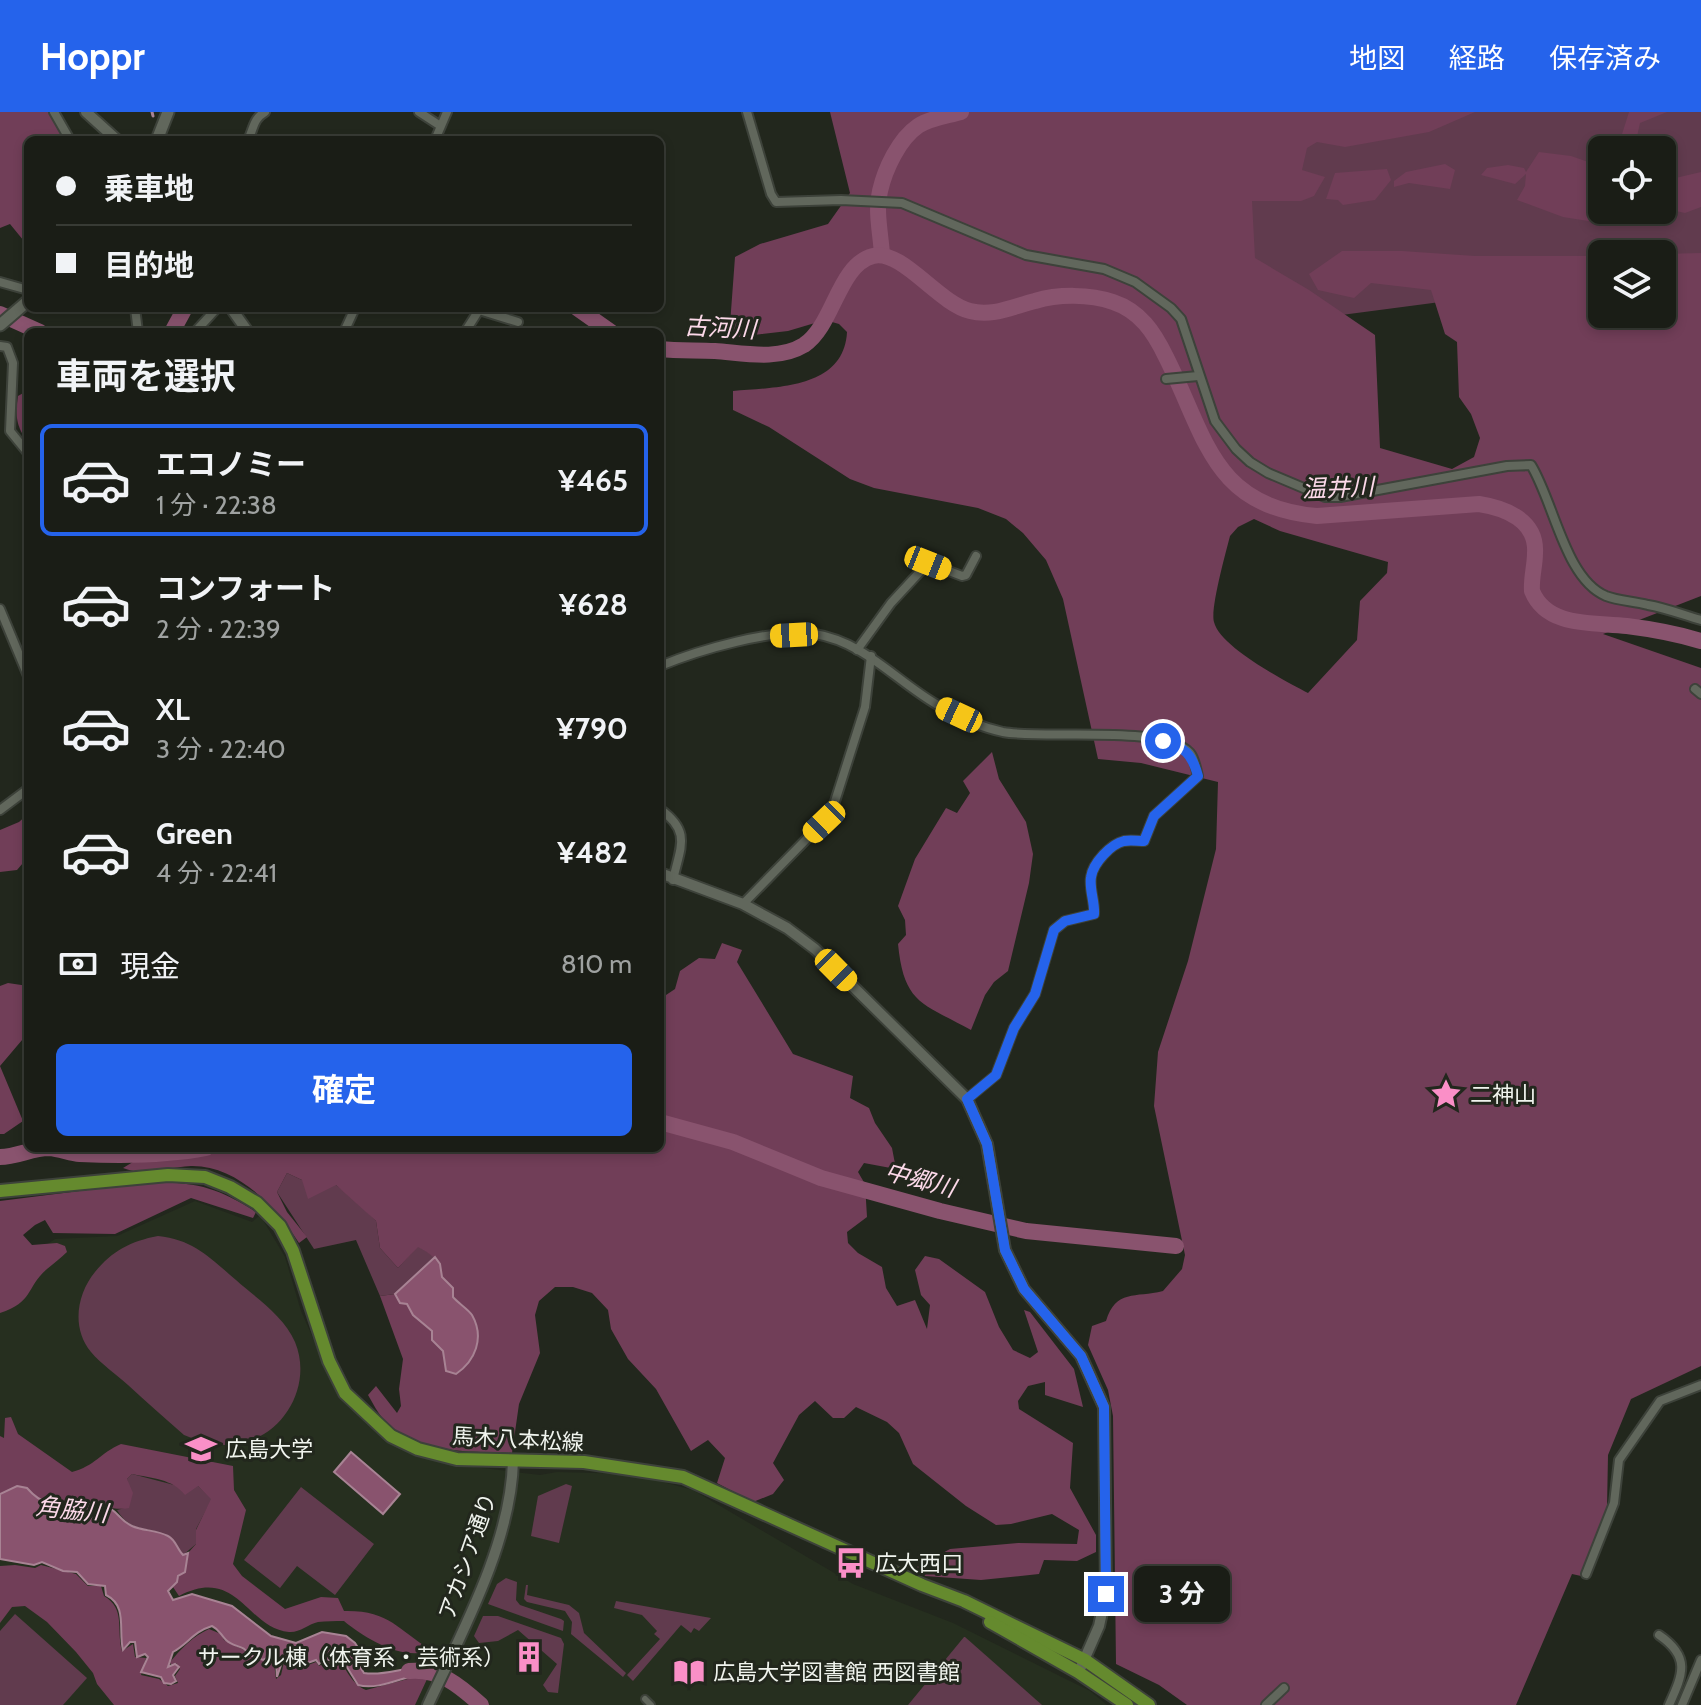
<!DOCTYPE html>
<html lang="ja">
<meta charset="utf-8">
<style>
:root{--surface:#1a1d16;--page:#23261f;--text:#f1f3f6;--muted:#9fa2a1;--line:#383b35;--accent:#2563eb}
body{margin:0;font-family:Cabin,"Noto Sans JP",sans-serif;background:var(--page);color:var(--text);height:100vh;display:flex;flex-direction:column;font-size:30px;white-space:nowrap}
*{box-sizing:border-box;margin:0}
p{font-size:26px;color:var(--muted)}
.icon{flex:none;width:44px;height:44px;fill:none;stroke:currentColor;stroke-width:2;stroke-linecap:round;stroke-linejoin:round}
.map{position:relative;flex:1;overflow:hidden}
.details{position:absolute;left:24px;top:216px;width:640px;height:824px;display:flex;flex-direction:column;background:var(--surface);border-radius:12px;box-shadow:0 4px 12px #0003,0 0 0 2px var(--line)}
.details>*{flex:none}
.banner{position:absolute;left:24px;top:24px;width:640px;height:176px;border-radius:12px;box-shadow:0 4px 12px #0003,0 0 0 2px var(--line);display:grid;align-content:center;height:176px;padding:0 32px;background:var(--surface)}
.controls{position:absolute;left:1588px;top:24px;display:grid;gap:16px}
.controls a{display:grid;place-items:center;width:88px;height:88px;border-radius:12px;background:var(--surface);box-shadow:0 4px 12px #0003,0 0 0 2px var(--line);font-size:40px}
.end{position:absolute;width:36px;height:36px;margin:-18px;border:10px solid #2563eb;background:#fff;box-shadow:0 0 0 4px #fff}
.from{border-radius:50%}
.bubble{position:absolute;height:56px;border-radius:12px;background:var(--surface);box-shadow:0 4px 12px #0003,0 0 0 2px var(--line);font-size:26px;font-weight:700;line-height:56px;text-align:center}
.car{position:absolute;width:24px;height:48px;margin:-24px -12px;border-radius:10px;box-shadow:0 0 6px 2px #0007;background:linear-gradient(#f5c518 24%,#345 0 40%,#f5c518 0 76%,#345 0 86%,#f5c518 0)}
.banner b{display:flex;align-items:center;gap:28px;height:76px;font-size:30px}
.banner b+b{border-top:2px solid var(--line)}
.banner i{width:20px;height:20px;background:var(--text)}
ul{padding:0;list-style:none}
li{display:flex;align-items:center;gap:24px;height:112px;margin:0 16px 12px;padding:0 16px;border:4px solid transparent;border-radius:12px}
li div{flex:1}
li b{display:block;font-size:30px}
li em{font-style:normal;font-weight:700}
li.active{border-color:var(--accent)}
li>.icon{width:72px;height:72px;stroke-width:1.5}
h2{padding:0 32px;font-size:36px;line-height:96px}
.pay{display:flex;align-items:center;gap:20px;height:88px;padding:0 32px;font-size:30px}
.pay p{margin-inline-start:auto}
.primary-button{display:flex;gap:16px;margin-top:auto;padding:16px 32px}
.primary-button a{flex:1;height:92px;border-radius:12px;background:var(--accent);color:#fff;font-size:32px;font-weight:700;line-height:92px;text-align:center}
header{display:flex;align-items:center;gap:48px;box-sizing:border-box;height:112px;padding:0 40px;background:var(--accent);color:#fff}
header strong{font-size:38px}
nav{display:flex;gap:44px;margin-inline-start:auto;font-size:28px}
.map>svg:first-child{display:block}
</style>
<header>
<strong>Hoppr</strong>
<nav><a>地図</a><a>経路</a><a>保存済み</a></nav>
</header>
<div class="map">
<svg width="1701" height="1593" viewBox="0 0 1701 1593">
<rect width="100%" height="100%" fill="#22271d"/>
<path fill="#262f1f" d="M195,1089L252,1110L260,1103L285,1145L301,1199L339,1285L387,1328L419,1345L449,1352L540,1363L557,1360L633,1362L693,1378L853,1472L953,1511L1090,1579L1107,1593H0V1159L15,1154L55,1127L117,1124Z"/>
<g fill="#613b4e" fill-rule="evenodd">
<path d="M1337,0H1701V448L1448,189L1311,207L1083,143ZM1602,38H1662V98H1602ZM1602,142H1662V202H1602Z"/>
<path d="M287,1061L302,1068L336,1073L353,1086L376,1109L380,1136L398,1156L418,1134L435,1145L395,1182L380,1184L356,1128L314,1137L277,1080Z"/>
<path d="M158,1124C194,1128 209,1145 236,1168C256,1186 284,1204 295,1230C313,1273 284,1325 237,1332C218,1335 201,1330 184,1323C165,1306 146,1290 128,1273C116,1262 101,1252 91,1240C71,1216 77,1182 95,1160C112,1139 131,1129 158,1124Z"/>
<path d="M132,1362L178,1374H198L212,1387L196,1417V1432L183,1443C177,1437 176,1428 167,1424C146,1413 132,1422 117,1398L129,1395L127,1367Z"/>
<path d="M566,1372L572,1374L559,1431L531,1424L538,1384Z"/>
<path d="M301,1375L374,1432L335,1483L297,1454L280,1476L244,1448Z"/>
<path d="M506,1466L517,1470L516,1488L520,1493L561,1507L564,1509L563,1519L488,1492L497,1472Z"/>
<path d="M526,1473H528L527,1483L569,1493L579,1501L584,1521L626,1561L623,1565L571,1522L572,1510L565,1499L527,1490L524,1487Z"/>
<path d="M616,1489L711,1506L699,1519L694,1516L691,1521L681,1513L633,1569L627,1563L660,1527L654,1522L657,1519L642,1503L614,1496Z"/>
<path d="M15,1502L87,1566L63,1593H0V1519Z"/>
<path d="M483,1504H498L561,1526L564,1532L558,1581L548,1580L543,1573L557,1552L518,1518L498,1529L479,1531L474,1524Z"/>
<path d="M964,1525H965L1042,1593H908Z"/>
</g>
<g fill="#713e58" fill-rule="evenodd">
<path d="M0,0H48L66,28H28V134L10,112L0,116Z"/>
<path d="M830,0H1475L1429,20L1345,35L1317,30L1307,36L1302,58L1325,65L1314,84L1301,89H1252L1255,146L1309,178L1375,223L1380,336L1452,357L1474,345L1480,326L1471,302L1459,285L1457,230L1445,222L1431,178L1371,171L1354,186L1318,178L1309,162L1342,139H1402L1475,144H1602V202H1662V142L1701,141V484L1603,522L1701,556V1254L1631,1287L1608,1343L1607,1396L1602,1417L1581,1464L1572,1462L1516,1593H1187L1159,1573L1116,1552L1113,1304L1108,1278L1088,1233L1092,1214L1106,1209C1116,1177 1135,1186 1163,1179L1182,1157L1185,1143L1154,994L1158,940L1188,849L1216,737L1218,670L1141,651L1098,647L1063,487L1046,448L1023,421L1006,407L978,396L874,376L850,367L769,315L733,298V279C776,275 844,277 847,220L839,212L825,208L788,219L729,226L735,145L760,132L828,112L850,81ZM1254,407L1280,419L1388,450L1387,461L1360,489L1357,528L1308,581C1285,569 1220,535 1214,510C1210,497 1226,440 1230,424L1238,415Z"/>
<path d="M1629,0H1667L1640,11L1634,38H1617Z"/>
<path d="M1539,40L1571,44L1597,53L1602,50V98L1636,99L1607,112L1563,105L1517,88L1525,74L1526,62L1515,72L1481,63L1487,56L1508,53L1524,56L1526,60Z"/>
<path d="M1445,52L1455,58L1450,77L1409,71L1394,75V69L1406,60Z"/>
<path d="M1387,57L1391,68L1375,88L1343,93L1338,88L1326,87L1335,61Z"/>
<path d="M1701,60V95L1685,101L1662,96V80L1667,68Z"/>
<path d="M25,280L28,283V330C16,315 15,303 18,284Z"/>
<path d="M992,640L999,667L1026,710L1033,742L1029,771L1008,859L994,870L985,883L971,918C922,891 904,892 898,832L906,823L905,808L898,794L915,747L946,696L957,701L970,681L963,669Z"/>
<path d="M28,702V745L17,758L0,760V718L19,710Z"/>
<path d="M722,831L742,838L737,850L793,942L853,964L850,986L869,996L875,1011L892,1036L896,1057L864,1051L858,1060L865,1072L867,1105L847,1120L848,1131L858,1141L882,1155L886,1176L897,1194L915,1188L927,1217L930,1193L921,1183L915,1158L925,1144L939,1147L985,1180L999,1215L1013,1238L1030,1246L1038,1240L1024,1198L1030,1200L1074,1257L1083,1295L1045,1283V1270L1028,1274L1018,1289L1019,1297L1073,1331L1070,1376L1096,1423V1440L1077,1449L1044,1448L1039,1462L981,1468L925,1464L917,1455L950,1437L1018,1431L1077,1432L1079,1418L1052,1402L1011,1412L996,1413L966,1394L913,1352L899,1321L887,1310L856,1295L844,1306H833L815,1289L799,1303L773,1351L784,1368L773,1382L753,1390L717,1371L725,1346L708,1328L691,1339L656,1277L628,1247L611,1217L608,1198L592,1181L573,1175H555L539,1189L535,1203L540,1241L519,1292L512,1341C468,1339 419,1343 385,1309C378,1302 373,1291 368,1283L376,1274L397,1301L401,1294L399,1277L403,1247L380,1184L395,1182L400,1191H407L413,1203L432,1219V1228L443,1239L456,1262L473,1245L472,1202L453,1184V1176L442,1165C440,1147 432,1143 418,1135L398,1156L380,1136L376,1109L336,1073L308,1087L302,1068L287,1061L277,1080L287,1100L307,1125L299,1131C276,1095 237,1053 191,1054C167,1055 146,1065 123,1056L156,1036H660V887L675,877L680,859L699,846L715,847Z"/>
<path d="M8,871L28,874V921L0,954L23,1009L4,1022H0V874Z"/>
<path d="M143,1071C192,1069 215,1074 256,1100L253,1106L191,1086L115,1122L53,1121L45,1108L35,1113L23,1123L32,1133L57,1131L65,1134L67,1140C61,1146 54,1151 47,1157C26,1175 34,1190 0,1201V1089Z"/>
<path d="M11,1305L18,1322L72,1360C95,1354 100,1341 121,1332L233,1354L234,1378L246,1398L233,1452L242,1464L285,1497L321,1485L338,1486L344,1499C389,1498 397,1517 431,1538C404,1550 364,1526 344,1509C335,1509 326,1509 318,1510C309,1512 299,1521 289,1520C247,1517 238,1453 179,1484L173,1475L188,1448V1441L196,1432V1418L211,1387L198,1374L185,1383C173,1367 151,1366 132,1362L127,1367L133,1381L129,1396C114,1399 105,1393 90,1392C81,1391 74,1394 65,1394C49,1395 31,1381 17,1374L0,1382V1324L4,1326L5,1306Z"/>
<path d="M15,1453L35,1456L41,1453L76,1462L88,1474H101L104,1484C126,1497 116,1517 122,1539L133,1532L135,1545L146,1546L141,1563L159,1567L168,1574L178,1571L175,1564L180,1557L176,1551L171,1553L170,1550C181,1537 193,1524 209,1517L221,1522L224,1528L244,1538L250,1545L269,1547L274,1551L276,1567L281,1563L284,1550L288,1556L303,1555L316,1550L319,1554L326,1550L333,1551L336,1540C344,1554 351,1572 366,1578L419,1564L428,1565L415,1593H114L97,1572L93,1561L76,1540L47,1510L25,1494L12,1495L0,1511V1454Z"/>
</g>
<g fill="#89536e" stroke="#a88394" stroke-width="2">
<path d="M435,1145L440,1152L442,1165L453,1176V1185C458,1191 468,1197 472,1203C485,1226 475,1249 456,1262L446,1259L443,1239L432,1228V1219L413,1203L407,1192L400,1191L395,1182Z"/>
<path d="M351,1340L400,1382L383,1402L334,1360Z"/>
<path d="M17,1374L27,1376C50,1403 69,1387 96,1392C121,1397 115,1406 132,1414C143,1419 157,1418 168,1424C176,1428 177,1437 183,1443L188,1441L185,1460L178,1464L177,1470L168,1479L173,1488L192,1482L232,1494L271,1524L296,1531L322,1520L346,1524L355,1531L360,1539V1555L364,1561C388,1565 407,1552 431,1557L428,1561C405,1563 380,1579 358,1573L335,1536L333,1549L325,1547L319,1552L316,1548L302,1553L288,1554L283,1547L277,1565L276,1550L269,1545L263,1548L249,1543C244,1532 234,1536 226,1528C220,1522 220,1518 212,1514C193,1520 189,1531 173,1540L168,1555L175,1552L179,1555L173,1563L176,1569L171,1572L164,1571L161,1565L141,1560L148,1545L145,1542L137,1545L135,1530H130L123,1538C118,1518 128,1494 106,1483L105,1474L88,1472L77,1460L63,1459L42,1450L34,1453L0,1447V1382Z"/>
</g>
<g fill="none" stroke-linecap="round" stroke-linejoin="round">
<path stroke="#a88394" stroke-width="3" d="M152,0L153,4"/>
<g stroke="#89536e" stroke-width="16">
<path d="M882,143C881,123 875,99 880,79C885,57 899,27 918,14C930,6 947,4 961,0"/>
<path d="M577,196L611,220"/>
<path d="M0,202L40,220"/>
<path d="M172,220L185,196"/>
<path d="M660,237C678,239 696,238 715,239C743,241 778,249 804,233C834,213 838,153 873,144C902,137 938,191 970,199C993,205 1014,194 1035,189C1058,182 1090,182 1113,190C1140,199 1154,220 1166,245C1206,324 1212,395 1317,404L1479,392C1505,396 1537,408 1535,441C1535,454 1531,466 1532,479C1547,516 1594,510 1627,514C1651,517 1678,522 1701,529"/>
<path d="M660,1010L733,1030L821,1066L940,1099L1026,1119L1176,1134"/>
<path d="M0,1045C17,1045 32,1036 49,1036C60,1037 70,1041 80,1042C122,1044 165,1044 206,1036"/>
<path d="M409,1559C439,1556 460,1574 481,1593"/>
</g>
<defs>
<path id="pedestrian" d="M645,1587L651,1593"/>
<g id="minor">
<path d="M54,0L70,28"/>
<path d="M419,0L439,13"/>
<path d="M747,0L771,82L776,90L841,88L902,91L1026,143L1104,157L1135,170L1171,196L1181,207L1215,309L1236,337L1250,350L1268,361L1325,385H1340L1507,354L1531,353C1554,390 1565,467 1606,484C1619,489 1633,489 1648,493C1666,496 1683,503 1701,508"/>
<path d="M248,28C254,16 253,7 265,0"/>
<path d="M435,28L447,0"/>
<path d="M0,170L28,178"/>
<path d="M135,196L138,220"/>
<path d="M195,220L217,196"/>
<path d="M344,220L355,196"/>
<path d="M465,220L479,198L518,210"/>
<path d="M0,234L7,235L13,251L10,319L28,341"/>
<path d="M1166,267L1198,264"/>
<path d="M0,497L28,564"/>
<path d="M857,538L891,491L928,451L962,464L966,463L976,444"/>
<path d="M660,554C699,538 773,516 815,522C864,530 895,568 936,592C956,604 980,615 1003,620C1045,628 1163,612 1190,641C1195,647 1196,657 1198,664L1154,704L1144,729C1138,729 1130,728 1124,729C1111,732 1093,751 1091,765C1089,777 1095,790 1094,802L1065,809L1054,818L1035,882L1014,916L996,963L967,987"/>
<path d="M1695,577L1701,582"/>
<path d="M660,697C692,720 680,735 673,768"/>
<path d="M0,698L28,677"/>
<path d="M743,792L831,702L865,595L871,544"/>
<path d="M1586,1462L1614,1391L1619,1348L1660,1289L1701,1273"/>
<path d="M1659,1523C1691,1545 1683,1562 1669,1593"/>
<path d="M1266,1593L1284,1576"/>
<path d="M1682,1593L1701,1548"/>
</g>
<g id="tertiary">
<path d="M86,0L117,28"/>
<path d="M231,196L248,220"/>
<path d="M660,761L743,792L787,816L815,837L967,987L987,1032L1005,1138L1024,1177L1081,1244L1104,1295L1106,1482L1099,1514L1081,1555"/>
<path d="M428,1593C462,1520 511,1431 513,1349"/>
</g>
<g id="secondary">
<path d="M157,28L168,0"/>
<path d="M0,213L28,189"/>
</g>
<g id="primary">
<path d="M0,1079L168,1063L205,1065L230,1075L257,1091L280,1114L293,1139L329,1249L345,1281L391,1324L418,1337L457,1347L584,1350L683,1365L922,1473L964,1489L1085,1548L1149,1593"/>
<path d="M990,1510L1078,1560L1127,1593"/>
</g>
</defs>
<use href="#pedestrian" stroke="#3d423a" stroke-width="10"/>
<use href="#minor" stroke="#3d423a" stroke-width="12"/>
<use href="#tertiary" stroke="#3d423a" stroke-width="14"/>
<use href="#secondary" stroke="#3d423a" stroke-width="15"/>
<use href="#primary" stroke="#3d423a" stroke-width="16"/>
<use href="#pedestrian" stroke="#61675c" stroke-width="6"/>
<use href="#minor" stroke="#61675c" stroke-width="8"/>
<use href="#tertiary" stroke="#61675c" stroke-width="10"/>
<use href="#secondary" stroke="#61675c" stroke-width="11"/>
<use href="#primary" stroke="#658a2e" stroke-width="12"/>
</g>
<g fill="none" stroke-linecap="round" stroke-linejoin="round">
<path stroke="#2563eb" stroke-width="10" d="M1106,1482L1104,1295L1081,1244L1024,1177L1005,1138L987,1032L967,987L996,963L1014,916L1035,882L1054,818L1065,809L1094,802C1095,790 1089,777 1091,765C1093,751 1111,732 1124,729C1130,728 1138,729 1144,729L1154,704L1198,664C1192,642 1185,635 1163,629"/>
</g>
<defs>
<symbol id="sight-bare" viewBox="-9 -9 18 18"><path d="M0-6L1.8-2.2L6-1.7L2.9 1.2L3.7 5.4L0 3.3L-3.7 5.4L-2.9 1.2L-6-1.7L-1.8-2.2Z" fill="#fa8fc7" stroke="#22271d" stroke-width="2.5" paint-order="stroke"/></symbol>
<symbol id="university-bare" viewBox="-9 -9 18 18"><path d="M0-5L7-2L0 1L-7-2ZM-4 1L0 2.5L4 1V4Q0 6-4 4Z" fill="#fa8fc7" stroke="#22271d" stroke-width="2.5" paint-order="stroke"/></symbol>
<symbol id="bus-bare" viewBox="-9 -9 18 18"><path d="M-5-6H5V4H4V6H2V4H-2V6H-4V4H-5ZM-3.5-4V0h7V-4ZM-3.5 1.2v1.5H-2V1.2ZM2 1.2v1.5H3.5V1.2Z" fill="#fa8fc7" stroke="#22271d" stroke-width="2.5" paint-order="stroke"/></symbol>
<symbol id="building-bare" viewBox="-9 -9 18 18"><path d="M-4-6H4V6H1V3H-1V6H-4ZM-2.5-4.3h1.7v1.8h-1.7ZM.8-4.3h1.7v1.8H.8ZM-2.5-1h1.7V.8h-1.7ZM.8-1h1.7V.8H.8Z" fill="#fa8fc7" stroke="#22271d" stroke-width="2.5" paint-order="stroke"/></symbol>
<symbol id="library-bare" viewBox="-9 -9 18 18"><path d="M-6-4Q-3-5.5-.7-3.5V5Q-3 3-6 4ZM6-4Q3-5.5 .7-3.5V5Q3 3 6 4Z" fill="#fa8fc7" stroke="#22271d" stroke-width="2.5" paint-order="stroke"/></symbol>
</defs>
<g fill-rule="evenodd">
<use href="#sight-bare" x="1424" y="960" width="44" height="44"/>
<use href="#university-bare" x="179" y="1315" width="44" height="44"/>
<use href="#bus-bare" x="829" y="1429" width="44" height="44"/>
<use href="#building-bare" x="507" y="1523" width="44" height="44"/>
<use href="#library-bare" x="667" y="1538" width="44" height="44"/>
</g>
<g text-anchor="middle" stroke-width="6" stroke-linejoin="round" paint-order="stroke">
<g font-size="22" fill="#f0f4ee" stroke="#22271d" text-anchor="start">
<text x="1470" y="990">二神山</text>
<text x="225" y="1345">広島大学</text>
<text x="875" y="1459">広大西口</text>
<text x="505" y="1553" text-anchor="end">サークル棟（体育系・芸術系）</text>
<text x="713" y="1568">広島大学図書館 西図書館</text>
</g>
<g font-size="22" fill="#f0f4ee" stroke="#22271d">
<text transform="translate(518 1327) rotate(3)" y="8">馬木八本松線</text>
<text transform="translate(467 1444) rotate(-71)" y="8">アカシア通り</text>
</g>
<g font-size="24" font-style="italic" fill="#fcd9e9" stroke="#22271d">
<text transform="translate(720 216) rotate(3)" y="8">古河川</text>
<text transform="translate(1338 376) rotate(-2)" y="8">温井川</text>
<text transform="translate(920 1068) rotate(15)" y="8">中郷川</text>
<text transform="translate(72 1398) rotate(6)" y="8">角脇川</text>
</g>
</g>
</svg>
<div class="controls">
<a><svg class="icon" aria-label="locate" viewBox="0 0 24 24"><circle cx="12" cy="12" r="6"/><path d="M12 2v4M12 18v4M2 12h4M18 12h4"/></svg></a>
<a><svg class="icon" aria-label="layers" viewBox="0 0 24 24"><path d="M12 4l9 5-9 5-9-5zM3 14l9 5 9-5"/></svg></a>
</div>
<i class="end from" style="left:1163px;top:629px"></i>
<i class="end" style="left:1106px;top:1482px"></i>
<div class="bubble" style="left:1134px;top:1454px;width:96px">3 分</div>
<i class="car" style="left:928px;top:451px;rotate:112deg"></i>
<i class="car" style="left:794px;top:523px;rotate:267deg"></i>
<i class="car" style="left:959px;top:603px;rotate:295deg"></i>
<i class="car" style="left:824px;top:710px;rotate:226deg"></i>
<i class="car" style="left:836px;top:858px;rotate:135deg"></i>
<div class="banner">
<b><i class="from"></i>乗車地</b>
<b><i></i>目的地</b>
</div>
<section class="details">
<h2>車両を選択</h2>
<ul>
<li class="active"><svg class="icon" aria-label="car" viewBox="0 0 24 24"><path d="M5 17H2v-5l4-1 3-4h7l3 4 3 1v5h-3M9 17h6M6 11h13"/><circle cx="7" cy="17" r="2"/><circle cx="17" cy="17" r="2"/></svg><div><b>エコノミー</b><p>1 分 · 22:38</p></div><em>¥465</em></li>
<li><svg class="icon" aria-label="car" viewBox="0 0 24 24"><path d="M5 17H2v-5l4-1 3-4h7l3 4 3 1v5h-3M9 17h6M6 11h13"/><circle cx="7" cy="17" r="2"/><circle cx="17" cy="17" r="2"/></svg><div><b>コンフォート</b><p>2 分 · 22:39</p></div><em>¥628</em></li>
<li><svg class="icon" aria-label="car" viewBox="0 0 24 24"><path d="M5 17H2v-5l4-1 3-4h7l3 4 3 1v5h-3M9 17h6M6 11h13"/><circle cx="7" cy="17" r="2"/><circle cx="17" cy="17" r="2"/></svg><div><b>XL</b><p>3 分 · 22:40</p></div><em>¥790</em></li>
<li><svg class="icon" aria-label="car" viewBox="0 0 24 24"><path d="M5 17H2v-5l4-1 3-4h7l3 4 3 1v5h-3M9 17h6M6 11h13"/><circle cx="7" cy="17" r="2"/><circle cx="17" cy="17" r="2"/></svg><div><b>Green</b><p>4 分 · 22:41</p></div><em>¥482</em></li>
</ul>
<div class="pay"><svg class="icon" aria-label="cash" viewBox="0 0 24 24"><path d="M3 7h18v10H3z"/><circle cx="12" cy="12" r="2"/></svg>現金<p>810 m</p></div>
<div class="primary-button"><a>確定</a></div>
</section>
</div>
